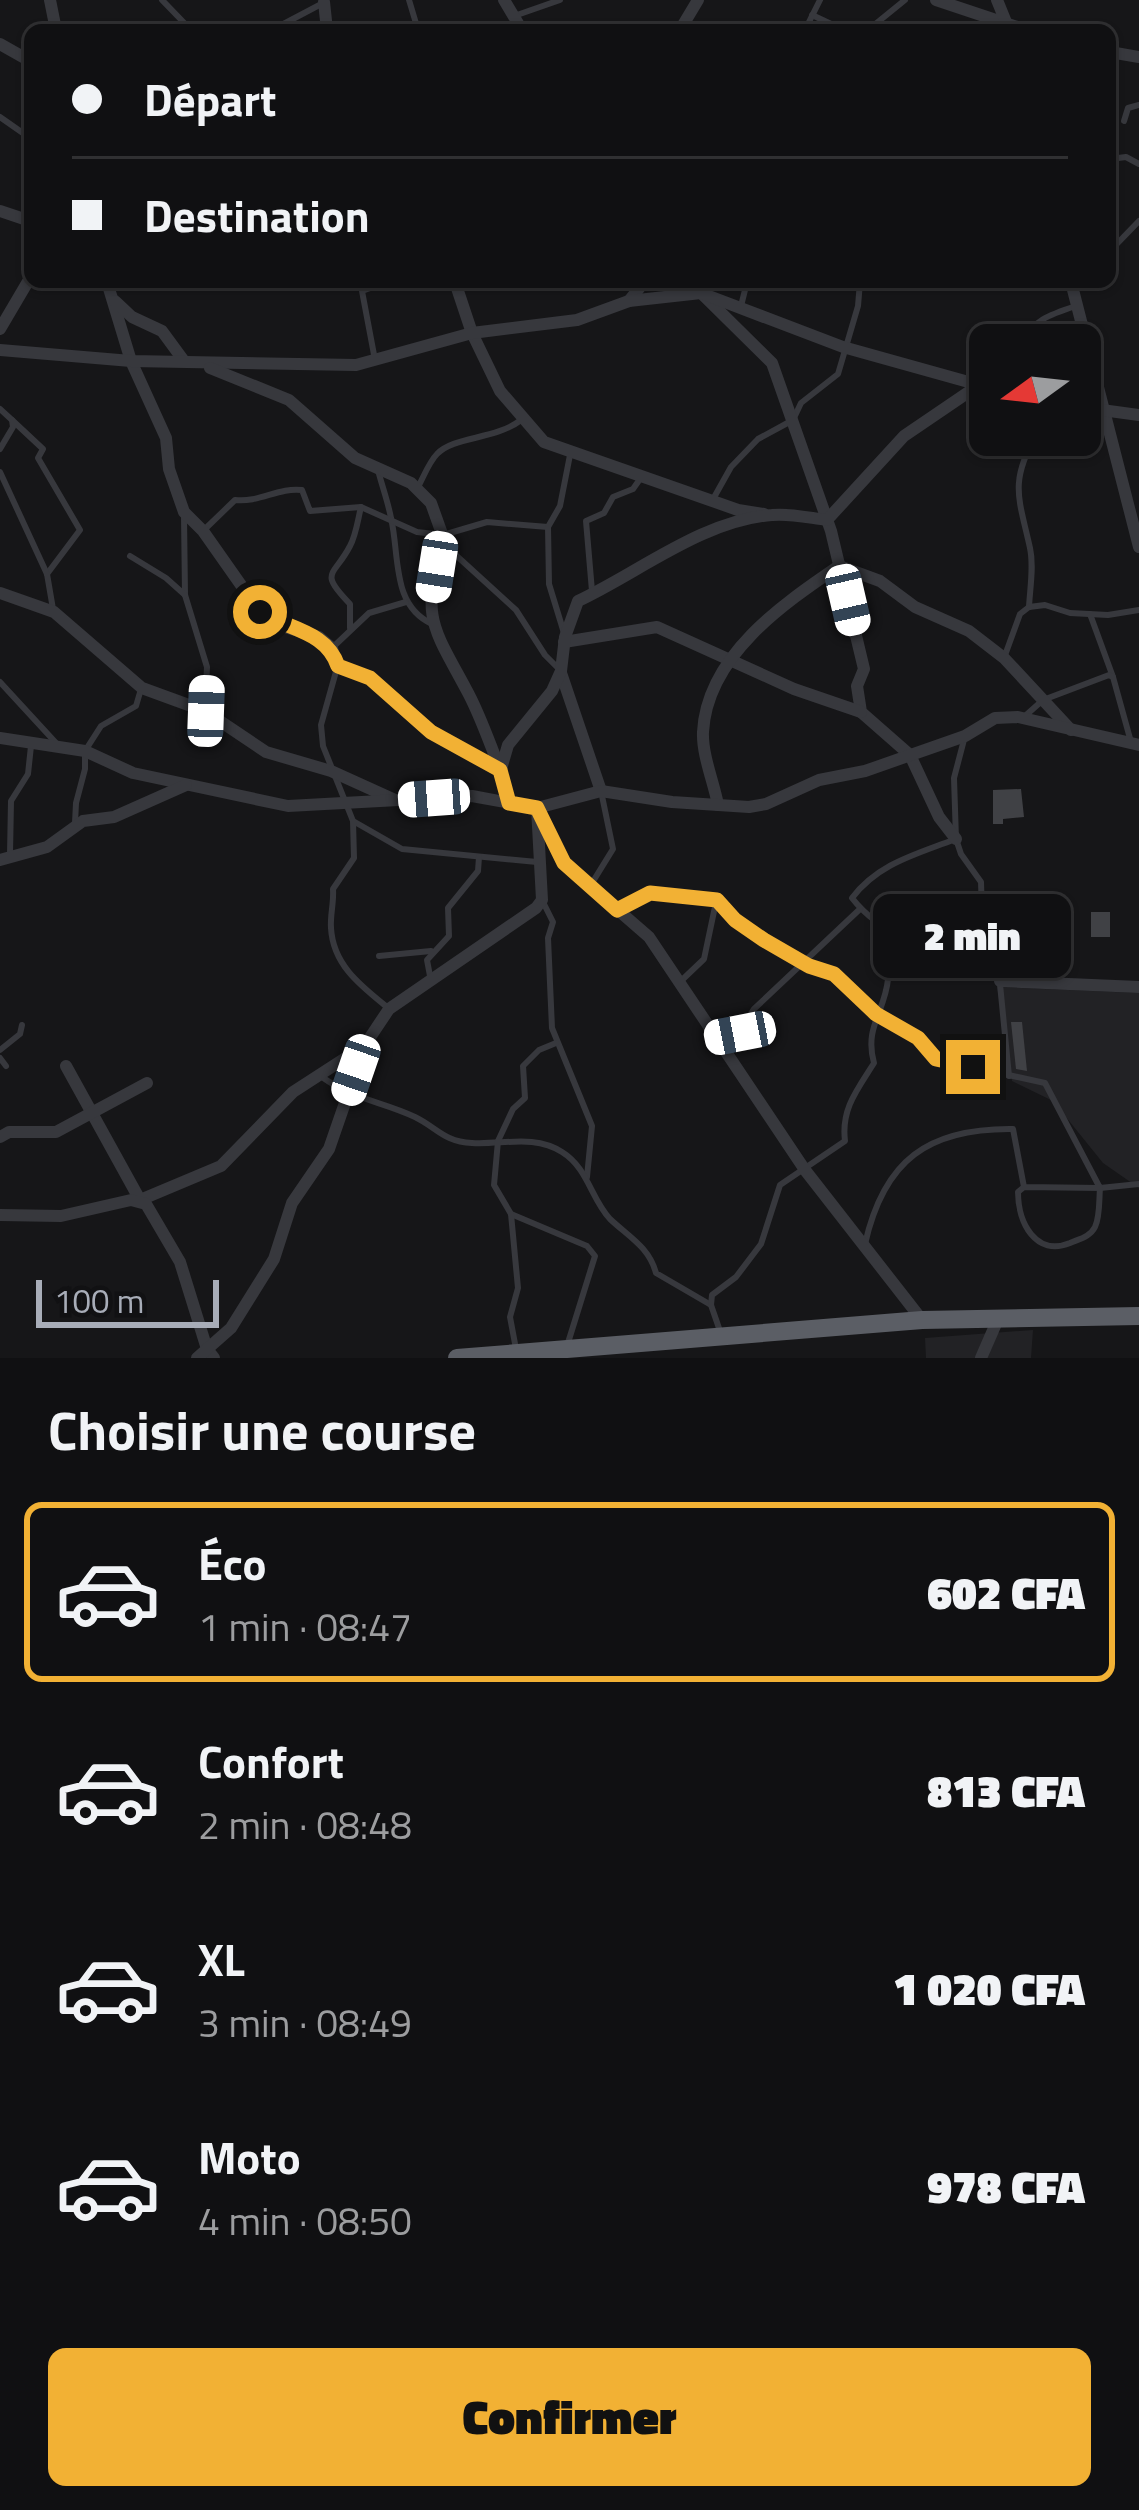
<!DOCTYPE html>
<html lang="fr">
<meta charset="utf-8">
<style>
:root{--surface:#101012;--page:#19191b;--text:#f1f3f6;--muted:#9c9d9f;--line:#303032;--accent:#f2b134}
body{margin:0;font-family:"Titillium Web",sans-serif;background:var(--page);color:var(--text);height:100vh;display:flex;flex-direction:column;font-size:45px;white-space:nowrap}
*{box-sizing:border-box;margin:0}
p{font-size:39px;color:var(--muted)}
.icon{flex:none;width:66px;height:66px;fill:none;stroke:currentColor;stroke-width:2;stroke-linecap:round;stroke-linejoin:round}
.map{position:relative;height:1358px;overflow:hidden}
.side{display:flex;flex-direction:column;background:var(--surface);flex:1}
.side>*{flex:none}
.banner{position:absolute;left:24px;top:24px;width:1092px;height:264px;border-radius:18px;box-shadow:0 3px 9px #0004,0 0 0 3px var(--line);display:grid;align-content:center;height:264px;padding:0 48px;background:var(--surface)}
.needle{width:78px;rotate:255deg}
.buttons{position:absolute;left:969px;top:324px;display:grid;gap:24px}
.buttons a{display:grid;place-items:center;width:132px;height:132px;border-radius:18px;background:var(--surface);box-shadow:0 3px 9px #0004,0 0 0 3px var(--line);font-size:60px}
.scale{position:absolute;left:36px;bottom:30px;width:183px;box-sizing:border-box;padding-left:12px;border:6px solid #a8adb8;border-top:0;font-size:33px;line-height:42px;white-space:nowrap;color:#a8adb8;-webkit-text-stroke:9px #111113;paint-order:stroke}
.end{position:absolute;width:54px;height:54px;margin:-27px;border:15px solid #f2b134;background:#111;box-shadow:0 0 0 6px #111}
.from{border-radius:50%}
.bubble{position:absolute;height:84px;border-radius:18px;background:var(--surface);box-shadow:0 3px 9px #0004,0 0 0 3px var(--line);font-size:39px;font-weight:800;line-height:84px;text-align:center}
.car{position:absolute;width:36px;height:72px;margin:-36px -18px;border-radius:15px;box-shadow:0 0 9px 3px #0007;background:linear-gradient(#fff 24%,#345 0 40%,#fff 0 76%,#345 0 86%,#fff 0)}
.banner b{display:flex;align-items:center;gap:42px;height:114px;font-size:45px}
.banner b+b{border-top:3px solid var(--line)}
.banner i{width:30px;height:30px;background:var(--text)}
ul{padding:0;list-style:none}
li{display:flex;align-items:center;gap:36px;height:180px;margin:0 24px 18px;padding:0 24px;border:6px solid transparent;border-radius:18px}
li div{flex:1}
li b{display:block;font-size:45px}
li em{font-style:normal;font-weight:800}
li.on{border-color:var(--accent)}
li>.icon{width:108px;height:108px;stroke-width:1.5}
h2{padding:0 48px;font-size:54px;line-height:144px}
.primary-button{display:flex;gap:24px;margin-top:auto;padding:24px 48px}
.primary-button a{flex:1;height:138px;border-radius:18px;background:var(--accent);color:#111;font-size:48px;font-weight:800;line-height:138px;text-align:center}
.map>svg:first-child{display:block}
</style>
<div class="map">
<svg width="1139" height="1358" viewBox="0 0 1139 1358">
<rect width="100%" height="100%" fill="#161618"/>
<g fill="#222225">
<path d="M997,987L1139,993V1188L1103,1163L1053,1101L1012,1081Z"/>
<path d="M1033,1330L1031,1358H926L925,1338Z"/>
</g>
<g fill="#404145">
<path d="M1021,789L1024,817L1003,819V824H993V790Z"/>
<path d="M1066,910L1068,932L1052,933L1051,911Z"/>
<rect x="1091" y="912" width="19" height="25"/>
<path d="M1011,1022H1022L1027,1071L1016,1069Z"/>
</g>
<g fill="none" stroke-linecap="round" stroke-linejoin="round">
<g stroke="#37383d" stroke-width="6">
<path d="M162,0L191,30"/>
<path d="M409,0L418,30"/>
<path d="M517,15L560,0"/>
<path d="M812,15L844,30"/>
<path d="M272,30L325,2"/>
<path d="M805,30L820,0"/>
<path d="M868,30L905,0"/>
<path d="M0,117L30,138"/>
<path d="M1124,121L1128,108L1139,105"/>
<path d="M1110,159L1126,157L1139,164"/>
<path d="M1110,251L1139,221"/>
<path d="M741,306L747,282"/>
<path d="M1019,345C1034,320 1048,315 1076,306"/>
<path d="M375,360L362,291L387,282"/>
<path d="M0,409L12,420L13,427L0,449"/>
<path d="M12,420L43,449L38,458L80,530L47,574"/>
<path d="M378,470C382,486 388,502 391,518C400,556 391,605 432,624"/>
<path d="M0,472L47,574L53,609"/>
<path d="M417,489C423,478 429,462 437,454C454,436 495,440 521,420"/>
<path d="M712,501L731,467L758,439L793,420L801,403L838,374L858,306L860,282"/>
<path d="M184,516L185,595L207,667L205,709"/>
<path d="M205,529L235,500C259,503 279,487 302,490L310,511L361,507L417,532L443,535L487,522L548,527"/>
<path d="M448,548L516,610L545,655L560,670"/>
<path d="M130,556L166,578L185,595"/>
<path d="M592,591L586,521L604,513L613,497L633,489L640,479"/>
<path d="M1029,607C1030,588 1034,566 1030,548C1019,498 1009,483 1036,435"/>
<path d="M1090,614L1113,677"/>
<path d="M350,628V604C318,571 334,577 350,546C356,535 358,519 361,507"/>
<path d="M564,633L549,584L548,527L560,506L570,455"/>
<path d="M332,648L369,613L406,602"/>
<path d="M1004,658L1020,614L1029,607L1045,605L1070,613L1108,615L1139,610"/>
<path d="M337,668L321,725L323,746L353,821L402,849L537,862"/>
<path d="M0,682L57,744"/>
<path d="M1025,716L1043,700L1109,675L1113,677L1131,742"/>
<path d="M353,821L354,858L333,889C334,903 330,915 331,928C333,965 361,986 387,1007"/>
<path d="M75,823L76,803L85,769V751L101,726L136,706L141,689"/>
<path d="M953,840C914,855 878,864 852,898C881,936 941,958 984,974L981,882L961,854L956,839L954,778L965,736"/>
<path d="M10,854L11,801L28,774L31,746"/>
<path d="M592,883L613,849L601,791"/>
<path d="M542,900L553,922L548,938L552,1028L592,1126L587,1177"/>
<path d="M621,908L649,893L717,900L735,920L763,941L809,966L834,974L876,1014L918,1038L936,1059L1045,1083L1100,1188L1139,1184"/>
<path d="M379,956L431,951"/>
<path d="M430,976L427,960L449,936L448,908L478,871L479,857"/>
<path d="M682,980L704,959L716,902"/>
<path d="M1000,984L1009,1076"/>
<path d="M720,1036L739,1032L754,1009L860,909"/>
<path d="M0,1050L20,1034L22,1025"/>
<path d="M0,1058L6,1066"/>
<path d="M322,1077C354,1100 381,1101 415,1117C436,1127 444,1142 472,1143C502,1145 534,1134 562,1152C588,1168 591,1199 610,1219C629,1237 649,1247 656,1273L711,1305"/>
<path d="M511,1214L587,1246L595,1256L567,1346"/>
<path d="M865,1244C884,1160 928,1128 1013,1129L1024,1187L1100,1188C1099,1200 1100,1217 1095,1227C1090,1237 1079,1239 1070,1243C1036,1257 1018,1223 1018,1192L1024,1187"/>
<path d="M721,1334L711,1305L712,1295L736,1277L761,1244L780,1185L845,1141C841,1109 857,1090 874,1063C864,1027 885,1012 888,979C889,961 886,949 893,931"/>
<path d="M516,1349L510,1317L518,1288L511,1214L494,1185L498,1141L513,1109L525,1098L523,1066L539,1050L556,1043"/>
</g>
<g stroke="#37383d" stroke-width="12">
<path d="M50,0L56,30"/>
<path d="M504,0L522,30"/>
<path d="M936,0L1026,30"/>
<path d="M997,0L1008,27"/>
<path d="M324,2L327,30"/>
<path d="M680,30L698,0"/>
<path d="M0,44L30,61"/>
<path d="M1110,52L1139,57"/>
<path d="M0,211L30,221"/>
<path d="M107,282L131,361L166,438L169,469L184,512L203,531L260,612L285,627L319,637L332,648L337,666L370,678L431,732L500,770L509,803"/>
<path d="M455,282L472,333L500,391L544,442L738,510L764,514"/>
<path d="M690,282L772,363L831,531L864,669L857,686L861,712L910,755L939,817L956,839"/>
<path d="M1071,282L1139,547"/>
<path d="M115,301L132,317L162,331L184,361"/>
<path d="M629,301L644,282"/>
<path d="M0,329L30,278"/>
<path d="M0,350L131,361L356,365L472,333L577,320L629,301L701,293L843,347L990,388"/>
<path d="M210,368L289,400L355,458L411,483L431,503L446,545C418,614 434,629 466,689C480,714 489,742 500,769"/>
<path d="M1080,407L1139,415"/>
<path d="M0,593L54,612L142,688L205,711L266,752L331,771L395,800"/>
<path d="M564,642L657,627L794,689L861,712"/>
<path d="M561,673L601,791"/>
<path d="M0,738L85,751L133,773L288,806L472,796L537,808L564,863L649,937L805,1170L922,1320"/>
<path d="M501,769L508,745L552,691L561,671L565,637L578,601C638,573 703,520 772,515C789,513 810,518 827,520L904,436L979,385"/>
<path d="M718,805C714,783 702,755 703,732C707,656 783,604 839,566L880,581L915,607L969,631L1004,658L1071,730"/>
<path d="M0,860L47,847L83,821L114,817L186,785"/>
<path d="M1000,981L1139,987"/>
<path d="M66,1066L140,1200L221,1166L293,1092L364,1046"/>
<path d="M0,1137L9,1132H56L147,1083"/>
<path d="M0,1215L61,1216L131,1200L146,1204L180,1262L207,1349L214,1358"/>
<path d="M197,1358L231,1328L274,1259L292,1203L329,1149L365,1045L389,1009L536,908L542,900L537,808L601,791L672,802L749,807L766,804L819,780L865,771L965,736L995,718L1018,717L1139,745"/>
<path d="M981,1358L998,1319"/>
</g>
<path stroke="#5b5e65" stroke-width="18" d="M457,1358L922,1320L1139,1316"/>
</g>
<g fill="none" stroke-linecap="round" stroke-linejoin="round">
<path stroke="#f2b134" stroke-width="15" d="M260,612C290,630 326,631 338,666L370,678L431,732L500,770L509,803L537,808L564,863L617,910L650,893L717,900L735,920L764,940L809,966L834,974L876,1014L918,1038L936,1059L973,1067"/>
</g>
</svg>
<div class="buttons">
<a><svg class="needle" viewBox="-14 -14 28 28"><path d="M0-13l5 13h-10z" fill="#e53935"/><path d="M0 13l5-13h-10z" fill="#9c9d9f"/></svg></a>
</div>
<div class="scale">100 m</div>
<i class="end from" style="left:260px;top:612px"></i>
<i class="end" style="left:973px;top:1067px"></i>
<div class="bubble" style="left:873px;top:894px;width:198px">2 min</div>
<i class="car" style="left:437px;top:567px;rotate:189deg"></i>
<i class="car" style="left:848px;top:600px;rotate:167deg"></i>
<i class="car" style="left:206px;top:711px;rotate:2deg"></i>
<i class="car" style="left:434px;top:798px;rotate:266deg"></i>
<i class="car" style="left:740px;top:1033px;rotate:259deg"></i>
<i class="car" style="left:356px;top:1070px;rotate:199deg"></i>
<div class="banner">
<b><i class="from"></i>Départ</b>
<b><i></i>Destination</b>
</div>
</div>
<section class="side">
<h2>Choisir une course</h2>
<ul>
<li class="on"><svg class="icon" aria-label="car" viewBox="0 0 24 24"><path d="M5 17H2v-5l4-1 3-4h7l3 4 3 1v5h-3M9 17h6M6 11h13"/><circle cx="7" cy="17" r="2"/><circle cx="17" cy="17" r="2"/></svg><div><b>Éco</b><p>1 min · 08:47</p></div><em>602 CFA</em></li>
<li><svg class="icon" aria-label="car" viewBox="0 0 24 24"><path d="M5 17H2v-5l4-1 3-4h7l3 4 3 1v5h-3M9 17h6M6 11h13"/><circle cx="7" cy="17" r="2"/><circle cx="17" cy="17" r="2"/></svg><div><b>Confort</b><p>2 min · 08:48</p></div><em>813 CFA</em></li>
<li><svg class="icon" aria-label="car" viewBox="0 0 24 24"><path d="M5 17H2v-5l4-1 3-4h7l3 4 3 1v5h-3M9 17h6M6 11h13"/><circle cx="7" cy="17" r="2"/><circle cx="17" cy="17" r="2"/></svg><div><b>XL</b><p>3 min · 08:49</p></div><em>1 020 CFA</em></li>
<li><svg class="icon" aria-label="car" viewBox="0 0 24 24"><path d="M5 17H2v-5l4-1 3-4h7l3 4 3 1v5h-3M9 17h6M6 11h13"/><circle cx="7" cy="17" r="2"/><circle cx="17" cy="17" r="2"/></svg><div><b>Moto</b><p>4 min · 08:50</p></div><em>978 CFA</em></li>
</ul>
<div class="primary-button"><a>Confirmer</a></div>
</section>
